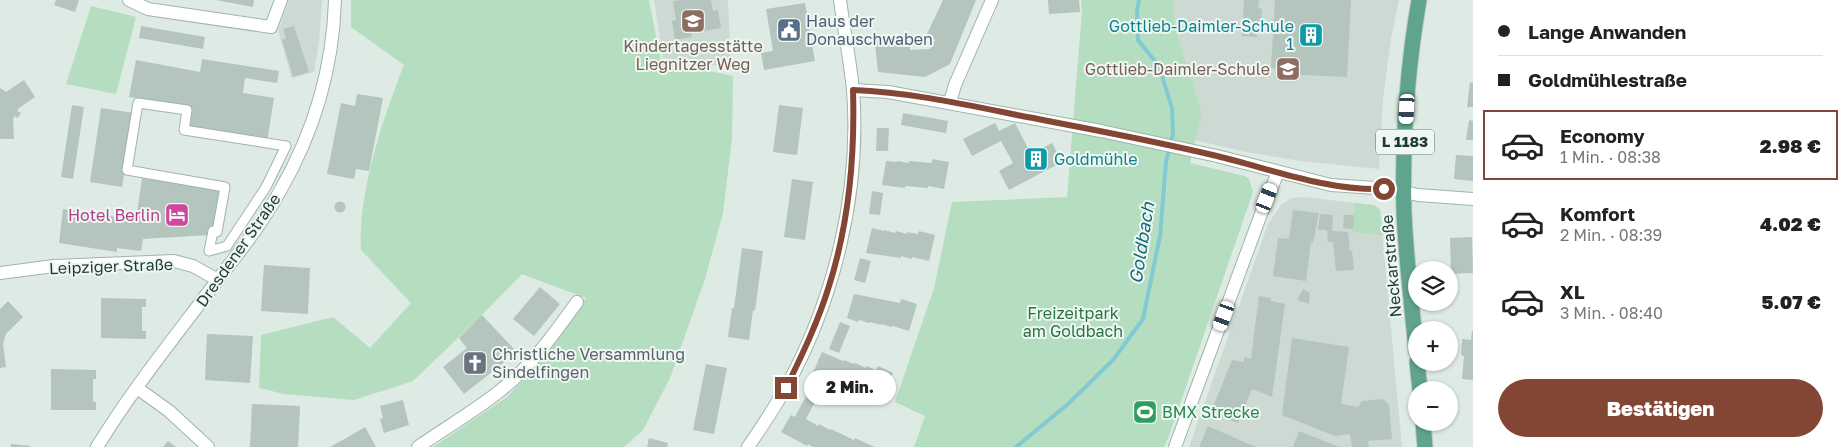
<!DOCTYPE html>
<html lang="de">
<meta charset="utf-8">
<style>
:root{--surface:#fff;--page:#f2f2f2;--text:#222;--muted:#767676;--line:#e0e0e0;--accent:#834635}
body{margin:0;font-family:"Golos Text",sans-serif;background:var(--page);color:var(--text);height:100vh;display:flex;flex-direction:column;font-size:19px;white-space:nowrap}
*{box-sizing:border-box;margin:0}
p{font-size:16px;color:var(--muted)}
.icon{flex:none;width:28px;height:28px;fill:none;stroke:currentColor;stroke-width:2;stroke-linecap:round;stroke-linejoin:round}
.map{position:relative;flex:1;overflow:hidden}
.panel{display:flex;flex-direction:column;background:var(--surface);width:375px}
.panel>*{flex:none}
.guide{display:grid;align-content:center;height:110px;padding:0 25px;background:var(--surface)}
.tools{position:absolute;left:1408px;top:261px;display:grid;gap:10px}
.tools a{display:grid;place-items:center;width:50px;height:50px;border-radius:50%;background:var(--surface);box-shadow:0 1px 4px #0004;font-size:25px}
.end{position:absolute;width:22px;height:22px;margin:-11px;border:6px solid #834635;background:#fff;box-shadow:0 0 0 2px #fff}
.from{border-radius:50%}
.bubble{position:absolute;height:35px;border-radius:18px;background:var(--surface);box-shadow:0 1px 4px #0004;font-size:16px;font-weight:800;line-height:35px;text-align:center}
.car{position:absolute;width:15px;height:30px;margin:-15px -8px;border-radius:6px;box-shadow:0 0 4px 1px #0007;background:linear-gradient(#fff 24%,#345 0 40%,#fff 0 76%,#345 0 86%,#fff 0)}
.guide b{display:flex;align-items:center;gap:18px;height:48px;font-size:19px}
.guide b+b{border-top:1px solid var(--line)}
.guide i{width:12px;height:12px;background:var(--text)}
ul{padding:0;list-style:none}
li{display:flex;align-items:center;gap:15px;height:70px;margin:0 10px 8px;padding:0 15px;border:2px solid transparent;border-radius:0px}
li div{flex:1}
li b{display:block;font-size:19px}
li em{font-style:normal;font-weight:800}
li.current{border-color:var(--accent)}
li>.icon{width:45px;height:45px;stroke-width:1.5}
.action{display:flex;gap:10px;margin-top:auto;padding:10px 25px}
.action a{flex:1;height:58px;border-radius:30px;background:var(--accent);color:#fff;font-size:20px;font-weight:800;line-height:58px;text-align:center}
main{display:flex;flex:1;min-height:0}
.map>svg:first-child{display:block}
</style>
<main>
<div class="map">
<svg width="1473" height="447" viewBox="0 0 1473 447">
<rect width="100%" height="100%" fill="#deebe4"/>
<g fill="#ccdad3">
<path d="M289,0H322L319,43L314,72L292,78L278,31Z"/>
<path d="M654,0H728L731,68L663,58Z"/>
<path d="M1173,0H1399L1391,39L1383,99L1379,169L1300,161L1246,152L1195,140L1202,113L1175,27Z"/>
<path d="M1303,197L1374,205L1380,210L1402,447H1189L1268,224L1281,205L1292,198Z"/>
</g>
<g fill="#b5ddbf">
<path d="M351,0H649L661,61L733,76L732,138L723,213L705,279L670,378L643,430L624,447H433L507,397L543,358L586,298L522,274L482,315L413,381L354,400L284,394L259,388L261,335L333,317L370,348L411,303L361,250C358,192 383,118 404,65L351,27Z"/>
<path d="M1081,0H1173L1175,27L1202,113L1190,163L1245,176L1249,179L1253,192L1169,436L1164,447H914L925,416L895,402L934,288L952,202L1067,197L1082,11Z"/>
<path d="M91,6L136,17L116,94L66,84Z"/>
<path d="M1355,203L1374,205L1380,210L1383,235L1352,232Z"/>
</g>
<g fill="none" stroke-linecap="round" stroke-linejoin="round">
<path stroke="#82cad3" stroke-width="4" d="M1016,447L1068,404L1113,360L1143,319L1160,236L1166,162L1173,133L1172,108L1159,66L1138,40L1137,12L1139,0"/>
</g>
<g fill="#b3c5bd">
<path d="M56,0H79L75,12L54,5Z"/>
<path d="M216,0H254L253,7Z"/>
<path d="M681,0H711L713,11L718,10L721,28L691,33L692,37L675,40L672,21L676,20L673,1Z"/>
<path d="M943,0H976L950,64L925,77L878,72L874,35L910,43V50L930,49L935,40L927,34Z"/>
<path d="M1048,0H1079L1080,12L1049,14Z"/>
<path d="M1244,0H1259L1258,8L1262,9L1260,33H1257V37L1242,36Z"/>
<path d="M1275,0H1351L1347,77L1280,74V69L1271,68Z"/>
<path d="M805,3L815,61L764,70L761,53L773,51L766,9Z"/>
<path d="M141,26L205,37L203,49L139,38Z"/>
<path d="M294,26L309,72L293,77L282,40L286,38L283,29Z"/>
<path d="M202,59L279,71L277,83L245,78L243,93L274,98L267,142L186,129L189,106L129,97L136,60L200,72Z"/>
<path d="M24,80L35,97L19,108L17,111L21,113L18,118L15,116L13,119L14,139H0V88L6,92Z"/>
<path d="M1470,82L1473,83V107H1467Z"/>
<path d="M357,94L383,98L369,171L356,169L354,179L327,174L341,103L355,106Z"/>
<path d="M72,105L84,107L73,179L61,177Z"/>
<path d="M779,105L803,108L797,155L773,152Z"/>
<path d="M101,108L134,113L122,187L90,182Z"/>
<path d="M903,113L948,121L946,133L901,125Z"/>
<path d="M1469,120L1473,121V140H1466Z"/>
<path d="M995,123L999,131L1015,123L1031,154L1052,143L1062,162L1009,190L999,171L1013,163L1001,141L972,156L963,139Z"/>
<path d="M877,128H889L888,151H876Z"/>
<path d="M1456,155L1473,156V181L1454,179Z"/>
<path d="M932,159L949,162L944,189L928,186V188L905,186V188L882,185L886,161L897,162V161L909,163V161L932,163Z"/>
<path d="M142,178L220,190L215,227H211L209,235L143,239L141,251L117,248V252L59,243L63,209L136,220Z"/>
<path d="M792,179L813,182L805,240L784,237Z"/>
<path d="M872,191L883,193L880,215L869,214Z"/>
<circle cx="340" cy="207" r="5.5"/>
<path d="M1293,210L1319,213L1313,243L1311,242L1306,281L1273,276L1278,238L1289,239Z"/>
<path d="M1320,214L1333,215L1332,231L1348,232L1350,251H1352L1354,270L1336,271L1333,242H1328L1327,230H1318Z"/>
<path d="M1344,215H1354L1353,229L1343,228Z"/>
<path d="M872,228L884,231V230L895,233L896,231L907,234V232L918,234L919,231L935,235L929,261L912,257V259L901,256V258L866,253Z"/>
<path d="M1472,237L1473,273L1451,274L1450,238Z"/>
<path d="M742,248L763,251L755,311L753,310L749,340L728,337L732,308H734Z"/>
<path d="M860,258L871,261L865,283L854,280Z"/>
<path d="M264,265L310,268L308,314L261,311Z"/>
<path d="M540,287L560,304L534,336L513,319Z"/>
<path d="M1303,289L1310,293L1309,304L1297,300Z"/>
<path d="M854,294L900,303L901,299L917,304L909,331L893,326L892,327L881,324V325L870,322L869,323L859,320L858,322L847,318Z"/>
<path d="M1259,296L1271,298V301L1285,304L1272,397L1252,389L1238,423L1211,412L1232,360L1244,362V357L1251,359Z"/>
<path d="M101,298L146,299V307H142V331H146V339L101,338Z"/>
<path d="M8,301L23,317L6,334L3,344L6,367L0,368V309Z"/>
<path d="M482,315L515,350L505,358L507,360L464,394L443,367L467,348L459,338Z"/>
<path d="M840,322L850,326L839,353L829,349Z"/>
<path d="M1472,331H1473V380L1462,379L1464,356L1461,355L1462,339L1471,340Z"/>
<path d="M207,334L253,336L250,383L205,380Z"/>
<path d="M1292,338L1349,347L1341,404L1358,407L1362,401L1383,399L1389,405L1392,439L1368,441L1369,447H1352L1350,434L1335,436L1282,415Z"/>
<path d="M822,352L843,361L844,360L854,364L855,363L866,368V366L876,370L878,366L893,373L882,399L867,392L866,393L856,389L855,391L833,383V384L812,375Z"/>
<path d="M706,364L727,368L714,434L693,430Z"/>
<path d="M51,369L96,370V379H93V402H96V410H51Z"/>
<path d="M813,383L822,388L806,419L818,426L819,424L830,430L831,429L854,440L855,438L875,447H813L808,444L807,446L781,432L791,415L795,417Z"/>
<path d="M403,400L409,425L384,433L380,419L383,418L380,406Z"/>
<path d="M252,404L300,406L298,447H250Z"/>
<path d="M1208,426L1244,442L1257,447H1199Z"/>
<path d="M365,427L376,447H330L348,437Z"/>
<path d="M1299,431L1339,447H1293Z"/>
<path d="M649,438L668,443L667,447H647Z"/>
<path d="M168,441L176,447H163Z"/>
<path d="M11,444L30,446V447H11Z"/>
</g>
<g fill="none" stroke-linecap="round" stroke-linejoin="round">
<defs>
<path id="pedestrian" d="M138,103L187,110L184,130L286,146L266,187L227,246L209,251L213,231L217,232L225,187L127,170Z"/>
<g id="minor">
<path d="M129,0L148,9L271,27L281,0"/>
<path d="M853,90L888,92L1101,131L1217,156L1331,185L1390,189L1418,195L1473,199"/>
<path d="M950,102L955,85L992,0"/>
<path d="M0,273L54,266L174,261L193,266L218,280"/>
<path d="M137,388L169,411L208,447"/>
<path d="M97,447C133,388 178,333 219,278C241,250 263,222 280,191C314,132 333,68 335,0"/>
<path d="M418,447C445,428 475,411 501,390C532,365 554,334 577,302"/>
<path d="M748,447C761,428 774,409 785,389C834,302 861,191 853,90C850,60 844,30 840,0"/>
<path d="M1175,447L1261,214L1278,172"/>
</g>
<g id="primary">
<path d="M1416,351C1412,305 1406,259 1404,213C1402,142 1407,70 1419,0"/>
<path d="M1417,362L1420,390"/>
<path d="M1423,422L1425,447"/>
</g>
</defs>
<use href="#pedestrian" stroke="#a1b3ab" stroke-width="11"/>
<use href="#minor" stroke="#a1b3ab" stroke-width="14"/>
<use href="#primary" stroke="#c0c8c6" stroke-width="17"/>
<use href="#pedestrian" stroke="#fff" stroke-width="9"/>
<use href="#minor" stroke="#fff" stroke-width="12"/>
<use href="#primary" stroke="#60a38f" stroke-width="15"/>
</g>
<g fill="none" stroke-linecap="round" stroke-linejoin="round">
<path stroke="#834635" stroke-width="6" d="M786,388C802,355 818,322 829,286C849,223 855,156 853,90C908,92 963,104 1017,115C1084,128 1151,140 1217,156C1271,169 1327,191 1384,189"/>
</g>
<defs>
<symbol id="school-square" viewBox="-11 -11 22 22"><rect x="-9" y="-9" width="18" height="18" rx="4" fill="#8d6e63" stroke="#eef7f2"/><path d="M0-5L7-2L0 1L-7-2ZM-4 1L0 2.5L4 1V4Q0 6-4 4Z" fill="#fff"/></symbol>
<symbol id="civic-square" viewBox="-11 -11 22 22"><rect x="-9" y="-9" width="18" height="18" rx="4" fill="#5c6f8a" stroke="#eef7f2"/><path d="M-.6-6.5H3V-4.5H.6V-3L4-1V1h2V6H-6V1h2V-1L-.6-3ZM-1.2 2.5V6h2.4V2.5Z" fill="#fff"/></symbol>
<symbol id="building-square" viewBox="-11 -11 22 22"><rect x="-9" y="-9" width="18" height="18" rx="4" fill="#0f9aa8" stroke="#eef7f2"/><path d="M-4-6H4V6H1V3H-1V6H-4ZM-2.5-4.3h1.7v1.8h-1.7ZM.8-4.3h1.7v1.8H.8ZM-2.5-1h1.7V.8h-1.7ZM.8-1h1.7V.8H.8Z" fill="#fff"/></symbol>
<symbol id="hotel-square" viewBox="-11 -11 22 22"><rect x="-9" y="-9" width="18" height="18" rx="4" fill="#d1479c" stroke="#eef7f2"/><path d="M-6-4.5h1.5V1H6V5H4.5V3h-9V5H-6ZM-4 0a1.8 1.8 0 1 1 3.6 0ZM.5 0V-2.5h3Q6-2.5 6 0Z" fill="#fff"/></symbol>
<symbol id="church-square" viewBox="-11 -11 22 22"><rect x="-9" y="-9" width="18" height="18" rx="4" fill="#6b7280" stroke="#eef7f2"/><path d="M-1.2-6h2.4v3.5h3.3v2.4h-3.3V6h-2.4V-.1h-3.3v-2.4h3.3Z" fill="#fff"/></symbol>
<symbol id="stadium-square" viewBox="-11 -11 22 22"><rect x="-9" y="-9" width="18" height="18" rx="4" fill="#2e9e5b" stroke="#eef7f2"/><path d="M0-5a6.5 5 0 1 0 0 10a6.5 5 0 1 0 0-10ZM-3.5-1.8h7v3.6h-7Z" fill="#fff"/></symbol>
</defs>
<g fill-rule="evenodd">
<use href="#school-square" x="679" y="7" width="28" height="28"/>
<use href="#civic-square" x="775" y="16" width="28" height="28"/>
<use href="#building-square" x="1297" y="21" width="28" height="28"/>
<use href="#school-square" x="1274" y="55" width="28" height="28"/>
<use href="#building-square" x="1022" y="145" width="28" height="28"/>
<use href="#hotel-square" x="163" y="201" width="28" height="28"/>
<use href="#church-square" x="461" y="349" width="28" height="28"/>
<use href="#stadium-square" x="1131" y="398" width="28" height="28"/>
</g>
<g text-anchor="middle" stroke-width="4" stroke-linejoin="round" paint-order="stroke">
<rect fill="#eef7f2" stroke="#5d736c" stroke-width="1" x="1376" y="129.5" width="58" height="25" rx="4"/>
<g font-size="15" font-weight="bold" fill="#1f3b32">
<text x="1405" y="147">L 1183</text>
</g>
<g font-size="16" fill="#4e5e75" stroke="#eef7f2" text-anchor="start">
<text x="806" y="27">Haus der<tspan x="806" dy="18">Donauschwaben</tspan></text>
</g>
<g font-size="16" fill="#0d838f" stroke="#eef7f2" text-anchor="end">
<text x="1294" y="32">Gottlieb-Daimler-Schule<tspan x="1294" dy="18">1</tspan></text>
<text x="1054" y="165" text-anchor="start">Goldmühle</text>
</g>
<g font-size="16" fill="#785e54" stroke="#eef7f2">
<text x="693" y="52">Kindertagesstätte<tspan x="693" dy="18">Liegnitzer Weg</tspan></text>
<text x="1270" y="75" text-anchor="end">Gottlieb-Daimler-Schule</text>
</g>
<g font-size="16" fill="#b23c85" stroke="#eef7f2" text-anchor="end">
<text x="160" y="221">Hotel Berlin</text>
</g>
<g font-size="16" fill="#1f3b32" stroke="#eef7f2">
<text transform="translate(238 250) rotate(-55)" y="6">Dresdener Straße</text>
<text transform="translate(111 266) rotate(-2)" y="6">Leipziger Straße</text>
<text transform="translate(1391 266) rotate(-95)" y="6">Neckarstraße</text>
</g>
<g font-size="16" fill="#277342" stroke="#eef7f2">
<text x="1073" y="319">Freizeitpark<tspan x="1073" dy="18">am Goldbach</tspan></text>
</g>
<g font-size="16" fill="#5b616d" stroke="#eef7f2" text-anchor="start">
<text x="492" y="360">Christliche Versammlung<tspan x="492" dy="18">Sindelfingen</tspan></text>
</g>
<g font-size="16" fill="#27864d" stroke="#eef7f2" text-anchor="start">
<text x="1162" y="418">BMX Strecke</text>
</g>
<g font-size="18" font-style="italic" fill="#166c79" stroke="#eef7f2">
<text transform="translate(1142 243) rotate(-81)" y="6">Goldbach</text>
</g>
</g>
</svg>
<div class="tools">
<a><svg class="icon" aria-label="layers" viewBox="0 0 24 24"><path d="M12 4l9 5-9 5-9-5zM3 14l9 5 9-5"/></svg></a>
<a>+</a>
<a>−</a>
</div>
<i class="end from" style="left:1384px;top:189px"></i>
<i class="end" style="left:786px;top:388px"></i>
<div class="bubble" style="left:804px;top:370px;width:92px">2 Min.</div>
<i class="car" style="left:1407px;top:109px;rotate:183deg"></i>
<i class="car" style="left:1267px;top:198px;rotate:21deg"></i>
<i class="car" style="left:1224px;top:316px;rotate:200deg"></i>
</div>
<section class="panel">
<div class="guide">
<b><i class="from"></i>Lange Anwanden</b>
<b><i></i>Goldmühlestraße</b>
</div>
<ul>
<li class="current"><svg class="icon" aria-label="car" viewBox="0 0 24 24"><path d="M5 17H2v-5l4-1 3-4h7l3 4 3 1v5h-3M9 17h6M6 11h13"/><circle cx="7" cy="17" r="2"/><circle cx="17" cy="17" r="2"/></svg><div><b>Economy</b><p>1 Min. · 08:38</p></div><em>2.98 €</em></li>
<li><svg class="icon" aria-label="car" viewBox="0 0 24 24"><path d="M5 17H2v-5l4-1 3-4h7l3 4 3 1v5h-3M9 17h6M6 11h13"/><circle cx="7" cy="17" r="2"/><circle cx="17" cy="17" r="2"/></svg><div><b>Komfort</b><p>2 Min. · 08:39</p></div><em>4.02 €</em></li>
<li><svg class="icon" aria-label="car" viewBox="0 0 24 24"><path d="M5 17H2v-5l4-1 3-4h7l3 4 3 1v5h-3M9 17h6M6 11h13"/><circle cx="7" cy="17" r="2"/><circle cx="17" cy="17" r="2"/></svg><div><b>XL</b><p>3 Min. · 08:40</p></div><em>5.07 €</em></li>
</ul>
<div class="action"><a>Bestätigen</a></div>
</section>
</main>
